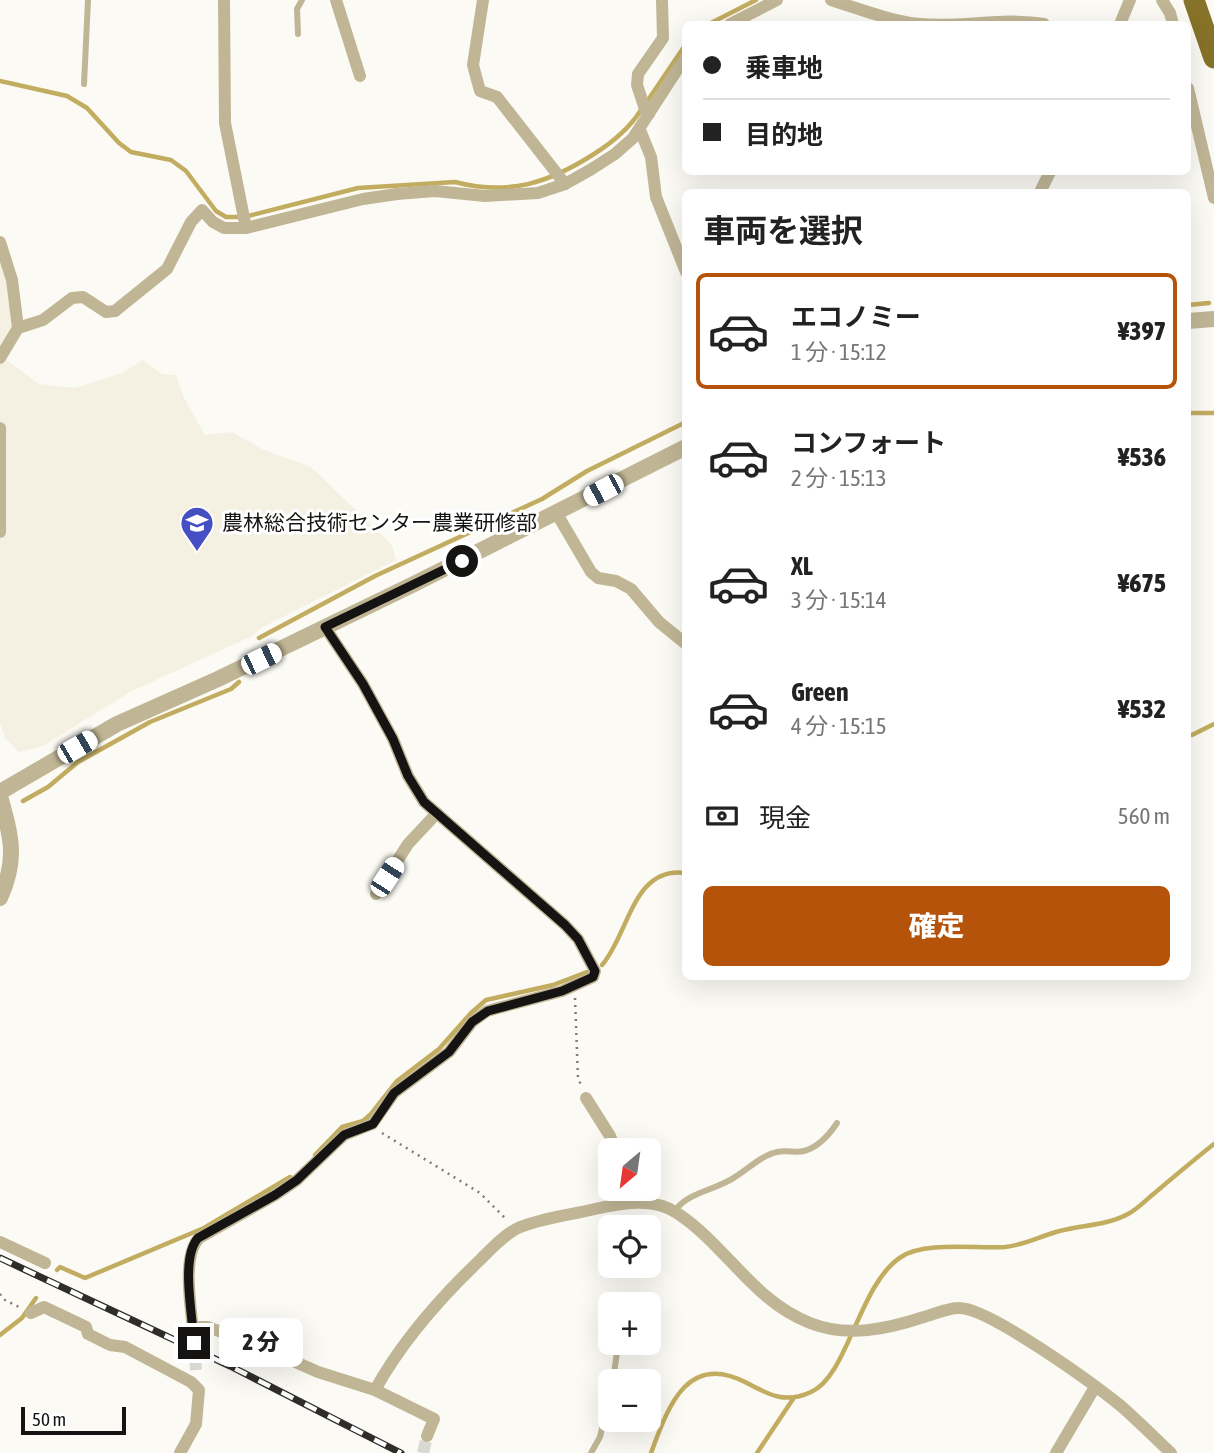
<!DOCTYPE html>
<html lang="ja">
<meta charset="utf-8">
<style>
:root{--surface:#fff;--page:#f2f2f2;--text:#222;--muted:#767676;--line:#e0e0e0;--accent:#b45309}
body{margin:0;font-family:"Asap Condensed","Noto Sans JP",sans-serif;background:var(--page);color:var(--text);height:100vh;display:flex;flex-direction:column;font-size:26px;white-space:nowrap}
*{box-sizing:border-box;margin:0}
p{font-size:23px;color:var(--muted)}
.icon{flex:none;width:38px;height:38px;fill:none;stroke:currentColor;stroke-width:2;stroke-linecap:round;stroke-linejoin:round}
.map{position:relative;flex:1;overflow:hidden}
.details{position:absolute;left:682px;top:189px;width:509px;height:791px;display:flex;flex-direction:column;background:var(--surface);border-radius:10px;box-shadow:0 7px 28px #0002}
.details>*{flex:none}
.guide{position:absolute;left:682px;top:21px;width:509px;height:154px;border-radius:10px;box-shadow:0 7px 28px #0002;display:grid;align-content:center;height:154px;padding:0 21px;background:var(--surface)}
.needle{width:46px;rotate:209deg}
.controls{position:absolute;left:598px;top:1138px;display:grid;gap:14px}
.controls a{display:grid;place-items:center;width:63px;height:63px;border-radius:10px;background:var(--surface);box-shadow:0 7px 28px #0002;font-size:35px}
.scale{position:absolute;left:21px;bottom:18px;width:105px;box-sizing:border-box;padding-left:7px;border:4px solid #151412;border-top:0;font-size:19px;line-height:24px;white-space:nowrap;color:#151412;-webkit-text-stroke:5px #fff;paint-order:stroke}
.end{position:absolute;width:32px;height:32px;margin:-16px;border:9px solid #151412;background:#fff;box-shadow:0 0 0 4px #fff}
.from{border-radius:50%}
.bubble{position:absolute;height:49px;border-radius:10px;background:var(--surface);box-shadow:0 7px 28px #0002;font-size:23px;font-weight:800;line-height:49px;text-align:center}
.car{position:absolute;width:21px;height:42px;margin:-21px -10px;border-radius:9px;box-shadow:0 0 5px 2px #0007;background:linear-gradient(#fff 24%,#345 0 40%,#fff 0 76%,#345 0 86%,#fff 0)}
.guide b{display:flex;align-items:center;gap:24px;height:66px;font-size:26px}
.guide b+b{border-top:2px solid var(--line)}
.guide i{width:18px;height:18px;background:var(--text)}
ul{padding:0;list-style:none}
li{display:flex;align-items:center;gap:21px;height:116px;margin:0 14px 10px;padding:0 7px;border:4px solid transparent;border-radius:10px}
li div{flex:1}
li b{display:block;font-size:26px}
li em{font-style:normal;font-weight:800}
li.active{border-color:var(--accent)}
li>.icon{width:63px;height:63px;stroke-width:1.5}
h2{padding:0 21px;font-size:32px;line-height:84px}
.pay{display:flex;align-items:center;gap:18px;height:77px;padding:0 21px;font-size:26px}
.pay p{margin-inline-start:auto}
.button{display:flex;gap:14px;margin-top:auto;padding:14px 21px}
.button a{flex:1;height:80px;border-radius:10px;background:var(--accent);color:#fff;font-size:28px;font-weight:800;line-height:80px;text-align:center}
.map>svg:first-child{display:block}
</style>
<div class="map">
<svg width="1214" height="1453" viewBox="0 0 1214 1453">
<rect width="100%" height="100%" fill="#fcfaf4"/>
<g fill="#f4f1e3">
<path d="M0,260L5,273L12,326L0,348Z"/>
<path d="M0,355L39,384L75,388L122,373L143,360L162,374L176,375L184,398L205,435L232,432L262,449L311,467L392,545L396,560L263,627L252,636L130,692L43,746L19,752L5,738L0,723Z"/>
</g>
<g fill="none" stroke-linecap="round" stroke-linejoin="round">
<g stroke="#c2ac5f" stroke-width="4.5">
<path d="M709,24L756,0"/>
<path d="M0,81L67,96L87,108L119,143L131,152L171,160L186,171L216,211L226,217H244L358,188L455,182C508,196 549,183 594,154C613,142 629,129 641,110"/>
<path d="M646,103L686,44"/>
<path d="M1188,305L1209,303"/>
<path d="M1188,416L1189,413H1214"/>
<path d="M259,638L375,576L542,499L587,471L686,422"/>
<path d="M1188,735H1192L1214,724"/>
<path d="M23,801L48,787L78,762L150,722L231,689L239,682"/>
<path d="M602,965C629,934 633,865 686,873"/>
<path d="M315,1155L342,1127L363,1121L371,1114L397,1081L439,1049L471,1013L486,1000L553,985L587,972"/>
<path d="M57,1270L60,1267L85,1278L204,1228L290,1177"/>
<path d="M0,1335L22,1318L36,1298"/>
<path d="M651,1453C668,1407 687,1351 747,1383C769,1395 786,1404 811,1392C848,1376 859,1284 901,1257C925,1241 976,1249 1005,1247C1024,1245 1039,1237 1056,1232C1079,1225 1106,1226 1128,1214C1138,1209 1148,1198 1157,1191C1176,1175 1195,1159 1214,1144"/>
<path d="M757,1453L793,1399"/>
</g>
<g stroke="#d9d8d2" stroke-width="12" stroke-dasharray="12 6" stroke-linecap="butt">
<path d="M194,1343L196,1370"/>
<path d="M423,1453L427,1436"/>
</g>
<g stroke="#7e7c78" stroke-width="2.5" stroke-dasharray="2 5" stroke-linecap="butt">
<path d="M575,998L578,1078L581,1085"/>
<path d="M382,1133L480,1193L506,1219"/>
<path d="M0,1294L3,1299L19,1307"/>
</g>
<g stroke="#c0b696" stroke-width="6">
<path d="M298,34L297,9L302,0"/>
<path d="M84,84L88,0"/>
<path d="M675,1211C687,1192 717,1190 735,1177C748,1169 762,1155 777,1152C786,1150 796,1153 804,1151C819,1147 829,1135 837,1123"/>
<path d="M613,1381L617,1352"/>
<path d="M591,1453L600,1437L611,1392"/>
</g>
<g stroke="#c0b696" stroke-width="12">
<path d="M224,0L225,123L246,228"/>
<path d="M336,0L360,76"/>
<path d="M483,0L473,65L480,91L497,97L565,184"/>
<path d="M831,0C860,9 890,21 920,24C962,28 1003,17 1044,24"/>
<path d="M1162,0L1170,13L1173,24"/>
<path d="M730,24L777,0"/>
<path d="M1120,24L1130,0"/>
<path d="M1188,88L1214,198"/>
<path d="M649,114L646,112L637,85L638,74L663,38L662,0"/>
<path d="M640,130L651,157L656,197L686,272"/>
<path d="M1040,192L1050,172"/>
<path d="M0,242L12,280L18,328L0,358"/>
<path d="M18,328L43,320L72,298L83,297L106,312L115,311L167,269L191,222L202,210L213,222L224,228H246L363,199L397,194L435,191L485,196L538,193L565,184L590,170L615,154L633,138L679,67L686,59"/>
<path d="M0,428V532"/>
<path d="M557,514L591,572L598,578L616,581L631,589L659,622L686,644"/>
<path d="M376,894L408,844L437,813"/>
<path d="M586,1098L610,1136L616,1150"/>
<path d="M633,1188L636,1202"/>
<path d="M0,1242L45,1263"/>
<path d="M31,1313L44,1307L86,1327L88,1334L110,1345L125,1347L191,1382L199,1390L196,1424L180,1453"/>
<path d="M194,1327H208L264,1348L318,1372L375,1390L434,1419L427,1436"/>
<path d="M194,1343C193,1317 180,1258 199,1238L275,1195L297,1180L344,1135L372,1124L394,1093L449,1052L472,1022L487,1011L562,991L593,977L595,971L578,939L565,925L424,802L408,776L393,739L363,684L325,627"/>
<path d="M375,1390C402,1341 441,1297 481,1259C492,1248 504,1235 518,1228C541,1218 570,1215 595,1209C621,1203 653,1197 677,1213C727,1246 752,1300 810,1323C848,1338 887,1329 924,1317C935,1314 948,1308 959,1308C988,1307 1095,1385 1121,1406C1138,1421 1154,1437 1171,1453"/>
<path d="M1056,1453L1095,1387"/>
</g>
<g stroke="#c0b696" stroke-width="16">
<path d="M1188,321L1214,319"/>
<path d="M0,792L117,724L218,679L414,584L686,447"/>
<path d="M0,796C11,836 18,859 0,898"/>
</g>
<path stroke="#867228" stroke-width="21" d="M1194,0L1214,58"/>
<defs>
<path id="rail" d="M0,1258L230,1366L401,1453"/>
</defs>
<use href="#rail" stroke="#2e2d2b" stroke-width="7"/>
<use href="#rail" stroke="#fff" stroke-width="4.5" stroke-dasharray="13" stroke-linecap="butt"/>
</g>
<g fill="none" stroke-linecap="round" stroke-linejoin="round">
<path stroke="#151412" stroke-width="9" d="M194,1343C193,1317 180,1258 198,1238L275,1195L297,1180L344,1135L373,1124L394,1093L449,1052L472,1022L488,1011L562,991L593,977L595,971L578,939L565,925L424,802L408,776L393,739L363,684L325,627L462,561"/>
</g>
<defs>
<symbol id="university-pin" viewBox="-11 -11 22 30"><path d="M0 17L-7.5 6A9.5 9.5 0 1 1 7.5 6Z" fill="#454fc4" stroke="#fff"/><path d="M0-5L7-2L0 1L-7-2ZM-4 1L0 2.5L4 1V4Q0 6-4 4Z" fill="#fff"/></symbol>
</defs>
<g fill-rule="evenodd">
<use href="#university-pin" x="178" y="504" width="38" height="52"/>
</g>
<g text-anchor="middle" stroke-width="6" stroke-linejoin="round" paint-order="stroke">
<g font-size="21" fill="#151412" stroke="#fff" text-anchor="start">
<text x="222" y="530">農林総合技術センター農業研修部</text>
</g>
</g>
</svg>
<div class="controls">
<a><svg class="needle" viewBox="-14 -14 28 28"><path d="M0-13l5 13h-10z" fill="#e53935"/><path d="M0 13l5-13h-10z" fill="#767676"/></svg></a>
<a><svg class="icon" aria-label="locate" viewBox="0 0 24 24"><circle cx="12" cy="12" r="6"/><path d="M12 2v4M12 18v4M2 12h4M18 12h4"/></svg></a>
<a>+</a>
<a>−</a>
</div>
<div class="scale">50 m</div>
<i class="end from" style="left:462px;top:561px"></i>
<i class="end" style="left:194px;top:1343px"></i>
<div class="bubble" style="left:219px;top:1318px;width:84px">2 分</div>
<i class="car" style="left:603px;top:490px;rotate:242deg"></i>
<i class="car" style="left:261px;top:659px;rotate:64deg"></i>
<i class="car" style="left:77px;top:747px;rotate:60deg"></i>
<i class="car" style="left:387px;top:877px;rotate:33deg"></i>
<div class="guide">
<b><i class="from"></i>乗車地</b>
<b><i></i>目的地</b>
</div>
<section class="details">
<h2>車両を選択</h2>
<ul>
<li class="active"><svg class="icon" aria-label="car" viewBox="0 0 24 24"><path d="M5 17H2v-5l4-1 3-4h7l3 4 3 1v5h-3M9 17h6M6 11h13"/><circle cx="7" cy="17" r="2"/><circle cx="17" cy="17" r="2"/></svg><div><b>エコノミー</b><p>1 分 · 15:12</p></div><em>¥397</em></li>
<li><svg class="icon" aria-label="car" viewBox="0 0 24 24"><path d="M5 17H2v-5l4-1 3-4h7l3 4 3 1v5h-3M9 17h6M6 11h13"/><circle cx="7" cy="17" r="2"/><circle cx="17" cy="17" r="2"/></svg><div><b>コンフォート</b><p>2 分 · 15:13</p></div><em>¥536</em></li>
<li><svg class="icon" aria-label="car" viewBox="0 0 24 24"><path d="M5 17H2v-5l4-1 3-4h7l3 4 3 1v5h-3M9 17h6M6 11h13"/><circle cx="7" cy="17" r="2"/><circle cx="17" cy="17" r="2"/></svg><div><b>XL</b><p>3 分 · 15:14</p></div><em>¥675</em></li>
<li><svg class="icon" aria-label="car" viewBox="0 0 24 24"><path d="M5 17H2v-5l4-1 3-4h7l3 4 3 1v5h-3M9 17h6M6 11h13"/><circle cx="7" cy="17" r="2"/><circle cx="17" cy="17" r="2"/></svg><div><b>Green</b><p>4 分 · 15:15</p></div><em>¥532</em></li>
</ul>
<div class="pay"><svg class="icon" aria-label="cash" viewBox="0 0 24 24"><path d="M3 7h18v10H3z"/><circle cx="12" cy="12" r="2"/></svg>現金<p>560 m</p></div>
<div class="button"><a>確定</a></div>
</section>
</div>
